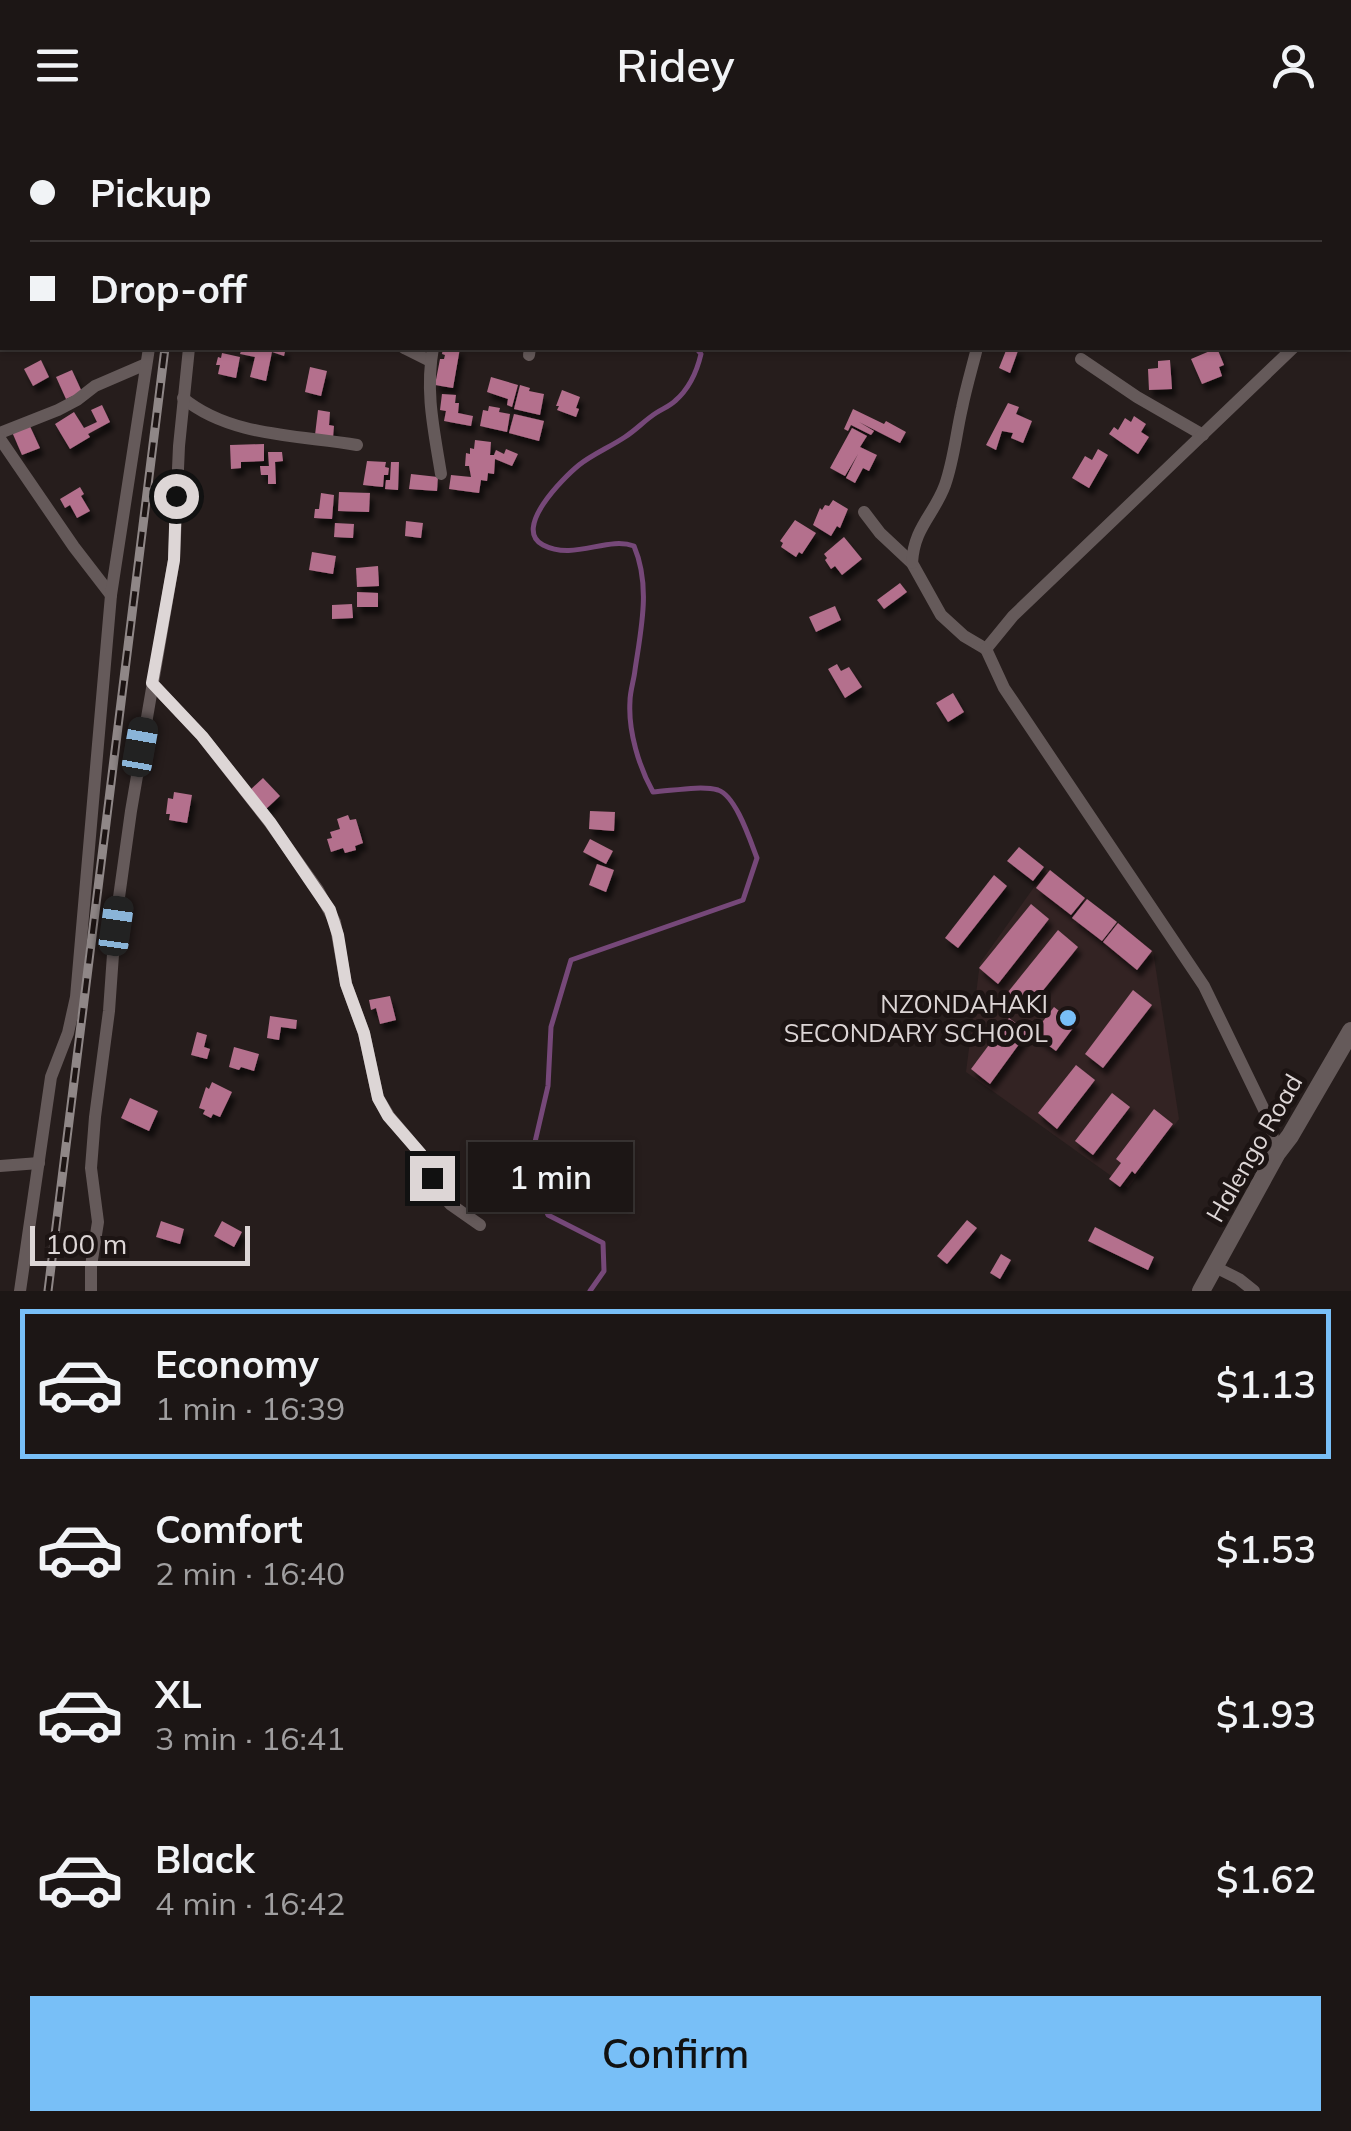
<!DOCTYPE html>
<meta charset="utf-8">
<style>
:root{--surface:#1c1615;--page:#251f1e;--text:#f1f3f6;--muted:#a09fa0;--line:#3a3534;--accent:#78bff7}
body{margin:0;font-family:Mulish,sans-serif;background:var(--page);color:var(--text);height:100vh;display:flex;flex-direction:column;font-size:38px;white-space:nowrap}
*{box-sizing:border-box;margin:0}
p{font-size:32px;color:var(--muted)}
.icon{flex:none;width:55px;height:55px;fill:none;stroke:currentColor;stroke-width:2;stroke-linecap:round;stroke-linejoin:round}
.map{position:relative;height:1161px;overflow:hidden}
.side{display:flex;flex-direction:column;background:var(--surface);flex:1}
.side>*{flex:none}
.hud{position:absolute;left:0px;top:0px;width:1352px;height:220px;box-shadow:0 2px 8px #0004,0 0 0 2px var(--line);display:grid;align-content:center;height:220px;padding:0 30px;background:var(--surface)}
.scale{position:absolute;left:30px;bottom:25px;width:220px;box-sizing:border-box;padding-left:10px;border:5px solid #ddd6d6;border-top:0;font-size:28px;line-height:35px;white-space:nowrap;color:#ddd6d6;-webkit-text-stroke:8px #1c1413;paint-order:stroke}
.end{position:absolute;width:45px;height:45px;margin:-22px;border:12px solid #ddd6d6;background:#111;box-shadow:0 0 0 5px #111}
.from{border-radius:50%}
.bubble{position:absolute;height:70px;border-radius:0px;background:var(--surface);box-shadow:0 2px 8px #0004,0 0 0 2px var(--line);font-size:32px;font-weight:600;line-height:70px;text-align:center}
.car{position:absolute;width:30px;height:60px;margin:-30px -15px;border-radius:12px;box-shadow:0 0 8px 2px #0007;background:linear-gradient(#222 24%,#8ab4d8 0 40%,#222 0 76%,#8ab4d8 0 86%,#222 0)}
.hud b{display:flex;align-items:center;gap:35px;height:95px;font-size:38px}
.hud b+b{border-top:2px solid var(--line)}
.hud i{width:25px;height:25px;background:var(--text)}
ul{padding:18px 0 0;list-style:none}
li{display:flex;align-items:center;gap:30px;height:150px;margin:0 20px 15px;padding:0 10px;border:5px solid transparent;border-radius:0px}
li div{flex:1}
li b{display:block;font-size:38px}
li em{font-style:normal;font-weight:600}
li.current{border-color:var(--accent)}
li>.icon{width:90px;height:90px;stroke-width:1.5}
.action{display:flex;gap:20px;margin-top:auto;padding:20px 30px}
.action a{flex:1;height:115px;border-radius:0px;background:var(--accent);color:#111;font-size:40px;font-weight:600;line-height:115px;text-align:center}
header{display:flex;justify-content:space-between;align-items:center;height:130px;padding:0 30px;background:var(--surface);font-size:45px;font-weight:600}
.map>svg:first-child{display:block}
</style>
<header><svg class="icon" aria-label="menu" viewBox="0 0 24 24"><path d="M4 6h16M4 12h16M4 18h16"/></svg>Ridey<svg class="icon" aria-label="person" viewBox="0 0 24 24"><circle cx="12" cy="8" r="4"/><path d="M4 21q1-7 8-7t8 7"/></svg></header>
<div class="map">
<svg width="1351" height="1161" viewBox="0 0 1351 1161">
<defs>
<filter id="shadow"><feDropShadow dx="4" dy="7" stdDeviation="2.5" flood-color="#0009"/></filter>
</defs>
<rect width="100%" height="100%" fill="#261d1c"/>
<path fill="#332323" d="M1047,739L1153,821L1179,989L1128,1058L966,942L980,833Z"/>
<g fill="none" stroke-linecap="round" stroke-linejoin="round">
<g stroke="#764879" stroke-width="5">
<path d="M663,2L666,0"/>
<path d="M590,1161L604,1141L603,1113L548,1085L536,1060L565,1038L535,1012L548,956L551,897L571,830L743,770L757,728C750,710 736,666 718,660C701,655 671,661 653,662C639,637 628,601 630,571C630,561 634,550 635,540C641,499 651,456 634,416C607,406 574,431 543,415C512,399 563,348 579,335C593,324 610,317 625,307C636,300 645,290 656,283C662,279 670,276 675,271C689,259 697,241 701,224L696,218"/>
</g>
</g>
<g fill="#b4708d" filter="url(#shadow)">
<path d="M242,218L267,221L260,218H286L284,226L272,222L266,251L250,247L255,227L240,224Z"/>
<path d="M443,218H460L453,258L435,255L440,229H444L445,225L442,224Z"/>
<path d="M1007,218H1019L1010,243L999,238Z"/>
<path d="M1217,218L1224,235L1219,237L1222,246L1202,254L1191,229Z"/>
<path d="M222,223L240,227L236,248L218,244L220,235H216L218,227L221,228Z"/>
<path d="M41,230L49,247L33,256L24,239Z"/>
<path d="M1170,230L1172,259L1149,260L1148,239L1158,238V231Z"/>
<path d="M310,237L327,241L321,266L305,262Z"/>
<path d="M72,240L82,262L66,269L56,247Z"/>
<path d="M491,247L518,255L512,277L507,275L508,269L487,262Z"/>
<path d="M520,255L530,258L529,261L544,264L540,285L514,279Z"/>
<path d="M562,260L580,267L576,278L579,279L576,287L557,280L559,276H556Z"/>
<path d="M442,264L456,265L455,273H459L458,283L473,286L471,296L444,291L446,281L440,280Z"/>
<path d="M1008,273L1019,277L1016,284L1032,291L1023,313L1011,308L1013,303L1002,301L996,320L986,315Z"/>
<path d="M102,275L110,292L88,304L90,307L70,319L55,294L74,282L84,298L97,292L91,280Z"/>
<path d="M489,276L500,278L499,282L510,284L507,302L480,296L483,280L488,281Z"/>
<path d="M853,279L884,294L886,291L906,302L900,313L859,292L874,301L871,305L851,295L848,301L844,299Z"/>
<path d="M318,280L330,282L329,295L334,296L333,307L315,305Z"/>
<path d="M514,284L544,291L539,311L509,303Z"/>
<path d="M1134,286L1146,294L1141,302L1149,307L1138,324L1109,304L1114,297L1118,300L1125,288L1131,292Z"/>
<path d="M29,294L40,318L22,325L12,302Z"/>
<path d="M852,298L867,306L860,317L877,325L869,341L863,338L855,353L846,348L858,324L845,346L830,338Z"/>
<path d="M475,310L491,312L490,325H494L496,320L504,324L506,319L518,324L512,336L495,329L494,344L488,343L487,351L481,350L479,363L449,359L451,345L471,347L469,336H465L466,323L470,324V318L474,319Z"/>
<path d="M264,314V331L241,332V338L231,339L230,315Z"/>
<path d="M1098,319L1108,325L1089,358L1072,348L1085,326L1092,330Z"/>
<path d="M268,322H282L283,331L275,332L276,354H268V345H261L260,336H269Z"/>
<path d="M367,331L386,332L385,337L389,338L388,345H384L383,357L363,355Z"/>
<path d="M391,332H399L398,360L385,359L386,350H390Z"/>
<path d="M411,344L438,347L437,361L409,359Z"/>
<path d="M80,357L84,364L81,366L90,381L77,388L70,375L65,378L60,369Z"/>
<path d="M339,362L370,363L369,382L338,381Z"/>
<path d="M321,363L334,365L332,389L314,388L315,379H319Z"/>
<path d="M833,370L848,379L840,398L837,396L831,406L813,395L820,378L822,380L825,375L829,376Z"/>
<path d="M795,390L816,403L802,424L799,422L796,427L781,417L783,413L780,411Z"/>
<path d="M406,391L423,393L421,408L405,406Z"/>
<path d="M335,393L354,394L353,408L334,407Z"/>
<path d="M844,407L862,429L842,445L835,436L831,439L825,430L827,428L824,424Z"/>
<path d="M312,422L336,426L333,444L309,440Z"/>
<path d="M378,436L379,456L357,457L356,438Z"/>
<path d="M900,453L907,462L884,479L877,470Z"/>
<path d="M357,462L378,463V477H357Z"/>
<path d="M352,474L353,488L332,489V475Z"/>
<path d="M835,476L841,490L816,502L809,487Z"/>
<path d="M837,534L841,541L849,537L862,557L845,568L828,539Z"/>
<path d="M953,563L964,582L948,592L936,573Z"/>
<path d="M263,648L280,666L266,679L249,661Z"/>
<path d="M174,662L192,665L187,693L169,690L170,684H166L168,668L173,669Z"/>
<path d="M590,681L615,682L614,701L589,699Z"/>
<path d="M348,685L350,690L356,689L363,713L355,716L356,720L345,723L343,718L331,722L327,709L332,708L330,702L340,699L337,689Z"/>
<path d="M590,709L613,721L606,734L583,722Z"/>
<path d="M1019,717L1044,737L1033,751L1007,731Z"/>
<path d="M597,734L614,740L606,762L589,755Z"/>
<path d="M1050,740L1085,768L1071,785L1036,758Z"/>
<path d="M994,745L1007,756L958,818L945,808Z"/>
<path d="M1087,769L1117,792L1102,811L1072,788Z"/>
<path d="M1031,774L1049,789L998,854L979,838Z"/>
<path d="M1118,793L1152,821L1137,840L1103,812Z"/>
<path d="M1058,800L1078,817L1028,879L1008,862Z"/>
<path d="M1133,860L1152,875L1103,938L1085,924Z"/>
<path d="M390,866L396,890L380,894L376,878L371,880L369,870Z"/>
<path d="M1054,877L1076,894L1056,921L1033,904Z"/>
<path d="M270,886L297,890L296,899L281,897L279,910L267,908Z"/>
<path d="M1009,888L1028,902L990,954L971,939Z"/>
<path d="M197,902L207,905L204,917L210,919L207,929L191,925Z"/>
<path d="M234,917L259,924L254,941L241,937L239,940L229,937Z"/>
<path d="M1076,935L1095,950L1057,999L1038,983Z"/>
<path d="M212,952L232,962L220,987L213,984L211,988L203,984L205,980L199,978L206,957L209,959Z"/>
<path d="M1112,963L1130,977L1093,1025L1075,1011Z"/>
<path d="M130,968L158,981L149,1001L121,988Z"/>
<path d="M1154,979L1173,994L1135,1044L1132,1041L1120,1057L1109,1049L1121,1033L1116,1029Z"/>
<path d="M967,1090L977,1098L947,1134L937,1126Z"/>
<path d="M161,1091L184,1099L180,1114L156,1107Z"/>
<path d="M222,1091L242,1102L234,1117L214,1106Z"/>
<path d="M1095,1097L1154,1127L1148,1140L1088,1111Z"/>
<path d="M1001,1124L1011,1130L1000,1149L990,1143Z"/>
</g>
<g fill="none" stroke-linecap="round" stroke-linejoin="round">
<g stroke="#655a5a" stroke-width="12">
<path d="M17,0L18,2"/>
<path d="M169,0V2"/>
<path d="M218,2V0"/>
<path d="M1006,2L1007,0"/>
<path d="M0,99L2,97"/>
<path d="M1350,162L1351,161"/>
<path d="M404,218L430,231"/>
<path d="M433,218C425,262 434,300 441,344"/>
<path d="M529,225L530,218"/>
<path d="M1081,229L1137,267L1203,305"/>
<path d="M183,268C230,307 299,305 357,315"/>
<path d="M0,303L58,280L77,270L95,256L146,234"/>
<path d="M0,309L74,417L111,465"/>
<path d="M864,382L880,403L912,433L941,485L964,506L986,519"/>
<path d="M912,433C914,397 934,385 945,355C954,329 956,304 962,278C966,258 972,238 977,218"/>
<path d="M152,553L202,606L270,693L318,760L335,792L346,854L364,903L378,968L389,986L421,1024L440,1062L450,1074L480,1095"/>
<path d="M1277,1023L1268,988L1204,856L1004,558L986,519L1013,486L1293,218"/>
<path d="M0,1036L39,1033"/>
<path d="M1215,1137L1239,1149L1254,1161"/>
<path d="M20,1161L51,947L68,903L76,867L111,465L149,218"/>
<path d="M91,1161V1136L98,1092L91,1038L95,987L109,881L115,796L131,681L174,430L179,316L189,218"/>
</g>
<path stroke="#655a5a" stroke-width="18" d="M1201,1161L1277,1023L1290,1006L1351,901"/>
<defs>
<g id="rail">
<path d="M192,2L193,0"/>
<path d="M48,1161L165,218"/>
</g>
</defs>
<use href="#rail" stroke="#8f8787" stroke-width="9"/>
<use href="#rail" stroke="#1c1413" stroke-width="5" stroke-dasharray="15" stroke-linecap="butt"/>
</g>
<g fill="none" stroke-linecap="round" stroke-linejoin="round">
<path stroke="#ddd6d6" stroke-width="12" d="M176,366L174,430L152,553L202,606L270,692L330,780L338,805L346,854L364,903L378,968L388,986L421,1024L432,1048"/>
</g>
<circle fill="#78bff7" stroke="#1c1413" stroke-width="4" cx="1068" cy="888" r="10"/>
<g text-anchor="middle" stroke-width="10" stroke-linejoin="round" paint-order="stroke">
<g font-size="25" fill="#ddd6d6" stroke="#1c1413" text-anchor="end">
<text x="1048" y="883">NZONDAHAKI<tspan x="1048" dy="29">SECONDARY SCHOOL</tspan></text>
</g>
<g font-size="25" fill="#ddd6d6" stroke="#1c1413">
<text transform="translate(1254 1018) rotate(-60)" y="9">Halengo Road</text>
</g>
</g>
</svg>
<div class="scale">100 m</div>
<i class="end from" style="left:176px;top:366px"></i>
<i class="end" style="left:432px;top:1048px"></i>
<div class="bubble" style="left:468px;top:1012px;width:165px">1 min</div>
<i class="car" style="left:140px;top:617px;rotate:10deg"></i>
<i class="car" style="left:116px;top:796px;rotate:8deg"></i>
<div class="hud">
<b><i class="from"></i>Pickup</b>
<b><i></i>Drop-off</b>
</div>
</div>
<section class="side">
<ul>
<li class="current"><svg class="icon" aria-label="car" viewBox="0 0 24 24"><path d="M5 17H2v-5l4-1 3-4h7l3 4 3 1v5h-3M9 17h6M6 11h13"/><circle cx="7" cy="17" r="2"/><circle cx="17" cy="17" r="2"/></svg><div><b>Economy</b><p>1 min · 16:39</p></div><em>$1.13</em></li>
<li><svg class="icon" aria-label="car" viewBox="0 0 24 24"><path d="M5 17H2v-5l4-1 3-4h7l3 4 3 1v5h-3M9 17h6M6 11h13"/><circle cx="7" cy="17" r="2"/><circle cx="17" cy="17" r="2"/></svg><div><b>Comfort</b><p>2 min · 16:40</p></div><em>$1.53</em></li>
<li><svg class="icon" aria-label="car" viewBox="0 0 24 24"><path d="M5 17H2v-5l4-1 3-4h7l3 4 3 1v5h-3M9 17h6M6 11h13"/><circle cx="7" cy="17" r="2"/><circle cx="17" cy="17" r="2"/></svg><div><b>XL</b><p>3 min · 16:41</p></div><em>$1.93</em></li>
<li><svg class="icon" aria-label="car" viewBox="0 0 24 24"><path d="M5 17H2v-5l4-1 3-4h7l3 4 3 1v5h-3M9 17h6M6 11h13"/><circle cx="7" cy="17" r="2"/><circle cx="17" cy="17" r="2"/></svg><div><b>Black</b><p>4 min · 16:42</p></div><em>$1.62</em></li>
</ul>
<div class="action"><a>Confirm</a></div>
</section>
